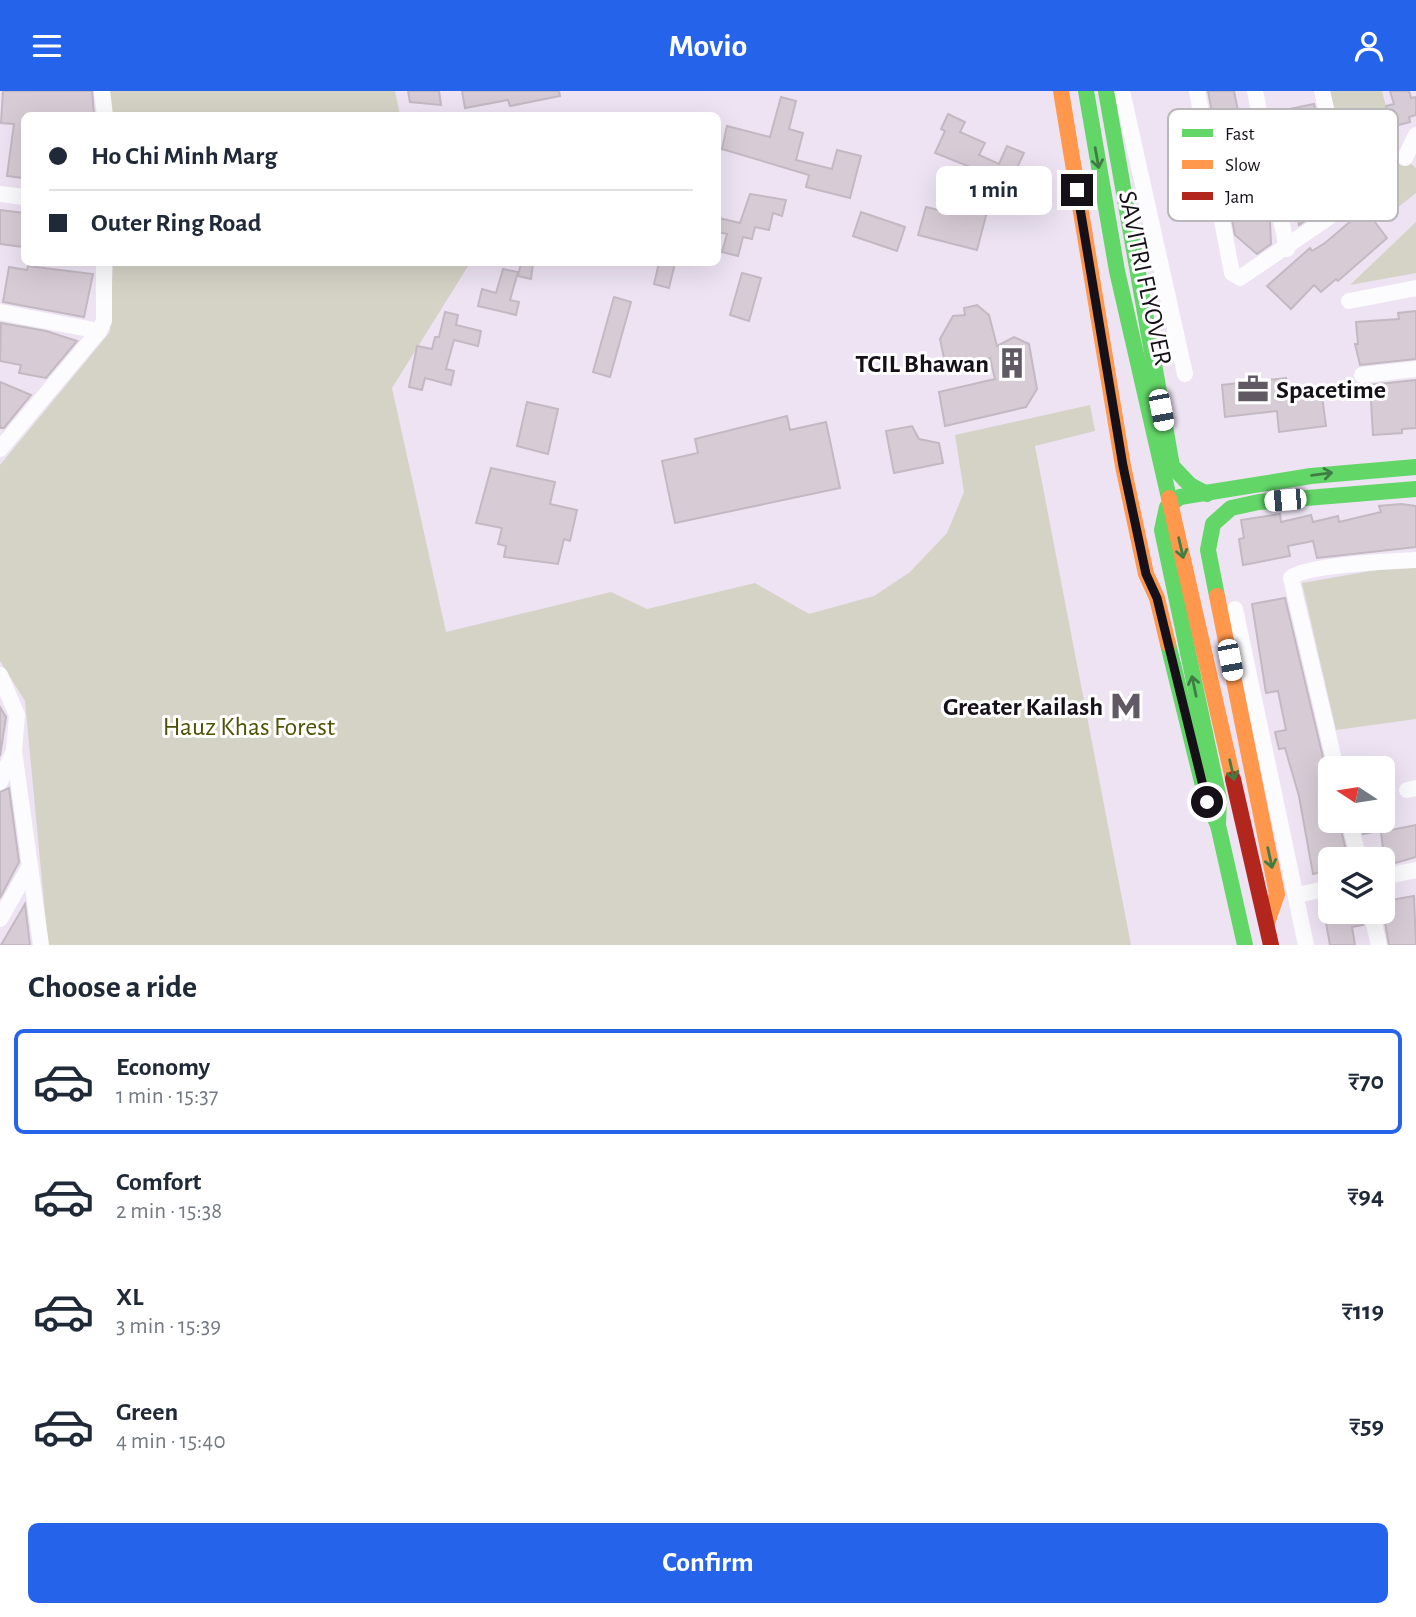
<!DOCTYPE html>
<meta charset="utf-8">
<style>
:root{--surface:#fff;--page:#f2f2f3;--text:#1f2937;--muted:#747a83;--line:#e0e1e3;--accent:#2563eb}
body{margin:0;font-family:"Alegreya Sans",sans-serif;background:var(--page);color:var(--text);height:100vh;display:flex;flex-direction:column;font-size:26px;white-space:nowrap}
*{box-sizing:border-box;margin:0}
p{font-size:23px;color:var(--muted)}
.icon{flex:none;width:38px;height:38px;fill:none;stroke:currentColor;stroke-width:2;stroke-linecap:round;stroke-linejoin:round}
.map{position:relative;height:854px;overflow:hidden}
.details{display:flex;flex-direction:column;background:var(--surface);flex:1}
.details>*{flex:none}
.top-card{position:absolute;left:21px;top:21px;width:700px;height:154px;border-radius:10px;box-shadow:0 7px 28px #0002;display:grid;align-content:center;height:154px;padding:0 28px;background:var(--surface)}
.needle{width:46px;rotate:282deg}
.buttons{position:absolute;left:1318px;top:665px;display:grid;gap:14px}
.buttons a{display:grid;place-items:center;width:77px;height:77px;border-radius:10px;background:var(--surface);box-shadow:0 7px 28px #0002;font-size:35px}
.end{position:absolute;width:32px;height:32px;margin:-16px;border:9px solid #161019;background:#fff;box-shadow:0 0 0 4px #fff}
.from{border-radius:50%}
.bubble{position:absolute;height:49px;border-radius:10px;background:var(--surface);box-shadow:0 7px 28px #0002;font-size:23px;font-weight:600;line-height:49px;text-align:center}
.car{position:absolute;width:21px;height:42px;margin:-21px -10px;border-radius:9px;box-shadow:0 0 5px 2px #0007;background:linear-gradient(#fff 24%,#345 0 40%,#fff 0 76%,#345 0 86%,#fff 0)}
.top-card b{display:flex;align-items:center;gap:24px;height:66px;font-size:26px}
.top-card b+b{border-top:2px solid var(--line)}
.top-card i{width:18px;height:18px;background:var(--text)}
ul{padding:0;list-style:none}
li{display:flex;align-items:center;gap:21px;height:105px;margin:0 14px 10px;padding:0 14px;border:4px solid transparent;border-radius:10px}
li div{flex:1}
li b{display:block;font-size:26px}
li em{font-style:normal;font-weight:600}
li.on{border-color:var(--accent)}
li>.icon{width:63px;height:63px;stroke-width:1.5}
h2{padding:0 28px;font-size:32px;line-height:84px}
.action{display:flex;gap:14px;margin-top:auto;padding:14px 28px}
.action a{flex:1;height:80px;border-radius:10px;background:var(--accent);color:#fff;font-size:28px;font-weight:600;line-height:80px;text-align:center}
header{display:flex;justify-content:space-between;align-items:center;height:91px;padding:0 28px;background:var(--accent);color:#fff;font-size:32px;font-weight:600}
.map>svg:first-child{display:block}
</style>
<header><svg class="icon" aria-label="menu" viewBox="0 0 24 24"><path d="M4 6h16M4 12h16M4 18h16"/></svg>Movio<svg class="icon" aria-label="person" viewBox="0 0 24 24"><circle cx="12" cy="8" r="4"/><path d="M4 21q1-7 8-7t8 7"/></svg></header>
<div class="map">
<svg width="1416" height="854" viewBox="0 0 1416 854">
<rect width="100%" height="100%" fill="#ede3f3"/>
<g fill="#d5d3c6">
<path d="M110,0H395L400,24H111Z"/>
<path d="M1327,0H1382L1397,60L1416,77V102L1382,129L1345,91Z"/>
<path d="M1416,131V182L1350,194Z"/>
<path d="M113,172H470L392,297L446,541L611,501L647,518L755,492L809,523L874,505L910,481L947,442L964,401L955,344L1090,314L1095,340L1035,355L1131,854H48L25,610L0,570V374L110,241Z"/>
<path d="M1399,475L1416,476V628L1336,639L1302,492Z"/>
</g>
<g fill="#d7ccd6" stroke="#c3b9c3" stroke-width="2">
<path d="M3,0H92L94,24H24L23,87L7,85L14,33L1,32Z"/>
<path d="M408,0H439L441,14L410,11Z"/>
<path d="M462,0H559L560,5L510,15L508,9L465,17Z"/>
<path d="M1208,0H1234L1242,40L1247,39L1250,53L1255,52L1270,130L1271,153L1257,163L1235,144Z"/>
<path d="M1390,0H1409L1411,7L1416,6V24L1409,26L1410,31L1391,36L1386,15L1394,13Z"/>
<path d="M781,6L796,10L789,38L803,42L796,69L832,78L837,59L861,65L850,107L806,96L809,84L722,58L727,35L770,46Z"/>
<path d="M1314,13L1335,109L1299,134L1282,29L1291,27L1289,18Z"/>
<path d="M948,23L965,31L960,41L985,52L979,64L999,73L1007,55L1024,62L1006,100L994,95L993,99L987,92L970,84L973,77L935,62L945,40L941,38Z"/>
<path d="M750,103L786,109L782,125L773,122L769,139L755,136L752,148L743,146L738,165L722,161L727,143L718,141L719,127L740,132Z"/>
<path d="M956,104L989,113L977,159L918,144L926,116L951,122Z"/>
<path d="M1365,118L1387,147L1338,190L1336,188L1321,201L1314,194L1291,218L1267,195L1310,157L1312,160L1325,152Z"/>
<path d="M0,119L24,122V156L0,153Z"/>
<path d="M861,121L905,136L897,160L853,145Z"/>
<path d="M521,172H533L531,188L518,185Z"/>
<path d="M659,172H675L669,197L654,193Z"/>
<path d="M28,175L93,183L84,226L3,211L9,176L27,179Z"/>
<path d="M503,178L518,181L510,209L519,211L516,224L478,215L482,198L496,202Z"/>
<path d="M742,182L761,187L749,230L730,224Z"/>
<path d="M614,206L631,211L610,286L593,281Z"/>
<path d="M977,214L989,224L997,255L1014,246L1029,253L1037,298L1026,316L945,335L939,301L995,288L990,267L946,277L940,248L953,225L965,224L964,217Z"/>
<path d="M1416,220V268L1360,274L1355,253H1358L1356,231L1399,228L1398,222Z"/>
<path d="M445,221L458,224L456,234L481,240L478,255L454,249L446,278L454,280L451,294L425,287L422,299L409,296L417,255L432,258L435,246H439Z"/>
<path d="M1,232L46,240L77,250L46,287L19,282L21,274L0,270Z"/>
<path d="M1286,287L1289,309L1322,305L1326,335L1279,341L1277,320L1225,326L1222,294Z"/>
<path d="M1416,289V337L1402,338V342L1373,344L1370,294Z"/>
<path d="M0,291L31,304L4,337H0Z"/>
<path d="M527,311L558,318L548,363L517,355Z"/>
<path d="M787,325L790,339L826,331L840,397L675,432L662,370L698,362L695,348Z"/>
<path d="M912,335L919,348L939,352L943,372L894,382L886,340Z"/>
<path d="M491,377L555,391L550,413L577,419L570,450L564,448L558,473L504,466L506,455L498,453L502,437L476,432Z"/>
<path d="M1401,413L1416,415V456L1317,467L1313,450L1288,455L1290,465L1243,474L1239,448L1244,447L1241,429L1280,423L1281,431L1311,424L1313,431L1338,425L1339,431L1381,421L1379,415Z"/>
<path d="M1285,507L1326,679L1330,685V730H1339L1348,768H1330V779L1313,783L1299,705L1285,657L1279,658L1275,641L1286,639L1278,600L1266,602L1252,513Z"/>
<path d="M0,616L6,626L0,665Z"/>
<path d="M9,697L19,771L0,807V701Z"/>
<path d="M1360,730H1376L1378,740L1363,743Z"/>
<path d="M1416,734V766L1385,775L1381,741Z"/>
<path d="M1414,805L1416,854H1389L1382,815L1386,814L1385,810Z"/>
<path d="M25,813L30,854H1Z"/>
<path d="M1324,821H1361L1363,834L1352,836L1355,854H1330Z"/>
</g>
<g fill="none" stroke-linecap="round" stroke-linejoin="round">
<g stroke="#fcfbfd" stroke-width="16">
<path d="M102,0L105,24"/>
<path d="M1122,0L1185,283"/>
<path d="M1197,0L1232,182L1240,187L1348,113L1322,0"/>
<path d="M1255,0L1287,158"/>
<path d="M1405,67L1416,44"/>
<path d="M0,103L24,106"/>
<path d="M1349,210L1416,197"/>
<path d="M0,221L99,240"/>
<path d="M1362,284L1416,278"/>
<path d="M0,358L99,240L104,230V172"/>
<path d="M1235,518L1306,854"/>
<path d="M0,584L17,624L14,660L41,854"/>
<path d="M1336,677L1291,487C1303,474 1394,470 1416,469"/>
<path d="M0,691L14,660"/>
<path d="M1407,699L1416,697"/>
<path d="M1349,730L1359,768"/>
<path d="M1382,786L1416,779"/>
<path d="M1297,804L1330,797"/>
<path d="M1371,821L1379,854"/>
<path d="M0,828L30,775"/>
</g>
<g stroke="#63d668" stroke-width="16">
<path d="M1086,0L1117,180L1169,407"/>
<path d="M1106,0L1172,375L1190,394L1207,403"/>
<path d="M1217,505L1208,459L1213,433L1231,417L1259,411L1416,398"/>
<path d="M1168,553L1207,711L1218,734L1245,854"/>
<path d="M1218,734L1219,708L1162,439L1167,416L1180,406L1311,385L1416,376"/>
</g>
<g stroke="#ff974d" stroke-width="16">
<path d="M1061,0L1123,375L1146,483L1157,507L1168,553"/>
<path d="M1169,407L1233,688"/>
<path d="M1217,505L1277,803L1267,832"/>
</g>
<path stroke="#b3261e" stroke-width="16" d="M1233,688L1271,854"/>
</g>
<defs><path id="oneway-shaft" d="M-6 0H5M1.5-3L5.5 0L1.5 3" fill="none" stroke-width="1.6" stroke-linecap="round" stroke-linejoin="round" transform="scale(1.75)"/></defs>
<g stroke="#407d44">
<use href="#oneway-shaft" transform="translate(1097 67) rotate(80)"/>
<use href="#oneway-shaft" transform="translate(1322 383) rotate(-7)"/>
<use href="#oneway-shaft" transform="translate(1181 457) rotate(77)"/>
<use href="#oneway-shaft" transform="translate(1194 595) rotate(-102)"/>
<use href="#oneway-shaft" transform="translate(1232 679) rotate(77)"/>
<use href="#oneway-shaft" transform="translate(1270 767) rotate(78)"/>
</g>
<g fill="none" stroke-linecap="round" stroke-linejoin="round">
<path stroke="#161019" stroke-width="9" d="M1077,99L1123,375L1146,483L1157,507L1207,711"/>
</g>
<defs>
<symbol id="building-bare" viewBox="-9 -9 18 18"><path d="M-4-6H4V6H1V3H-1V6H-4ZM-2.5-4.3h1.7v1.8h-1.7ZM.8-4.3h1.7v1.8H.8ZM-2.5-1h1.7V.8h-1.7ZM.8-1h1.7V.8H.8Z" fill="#615a65" stroke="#fff" stroke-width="2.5" paint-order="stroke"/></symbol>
<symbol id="office-bare" viewBox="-9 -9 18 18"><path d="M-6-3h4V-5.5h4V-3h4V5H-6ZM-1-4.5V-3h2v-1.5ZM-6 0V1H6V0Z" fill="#615a65" stroke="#fff" stroke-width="2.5" paint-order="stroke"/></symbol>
<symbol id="metro-bare" viewBox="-9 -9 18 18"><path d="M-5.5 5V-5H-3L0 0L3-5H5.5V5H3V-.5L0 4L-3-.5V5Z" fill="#615a65" stroke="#fff" stroke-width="2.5" paint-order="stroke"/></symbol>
</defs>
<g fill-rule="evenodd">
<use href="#building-bare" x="990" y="250" width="44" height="44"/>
<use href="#office-bare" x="1231" y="276" width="44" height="44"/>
<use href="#metro-bare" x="1104" y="593" width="44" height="44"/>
</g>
<g text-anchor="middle" stroke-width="6" stroke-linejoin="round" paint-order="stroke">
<g font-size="26" fill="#161019" stroke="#fff">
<text transform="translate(1146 187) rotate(78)" y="9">SAVITRI FLYOVER</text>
</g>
<g font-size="26" font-weight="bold" fill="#161019" stroke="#fff" text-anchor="end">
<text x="989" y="281">TCIL Bhawan</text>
<text x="1276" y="307" text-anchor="start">Spacetime</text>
<text x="1103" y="624">Greater Kailash</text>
</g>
<g font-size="26" fill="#4d5204" stroke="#fff">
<text x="249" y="644">Hauz Khas Forest</text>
</g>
</g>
<rect x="1168" y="18" width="230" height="112" rx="10" fill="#fff" stroke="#b9b7ba" stroke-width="2"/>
<rect x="1182" y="38" width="31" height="8" fill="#63d668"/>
<rect x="1182" y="69" width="31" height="9" fill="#ff974d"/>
<rect x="1182" y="101" width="31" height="8" fill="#b3261e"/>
<g font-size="19" fill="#161019">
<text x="1225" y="49">Fast</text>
<text x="1225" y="80">Slow</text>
<text x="1225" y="112">Jam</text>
</g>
</svg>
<div class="buttons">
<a><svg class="needle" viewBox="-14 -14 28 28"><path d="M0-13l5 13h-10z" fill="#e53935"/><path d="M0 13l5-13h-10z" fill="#747a83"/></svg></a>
<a><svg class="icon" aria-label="layers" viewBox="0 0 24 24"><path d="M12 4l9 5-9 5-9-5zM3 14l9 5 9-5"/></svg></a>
</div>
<i class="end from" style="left:1207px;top:711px"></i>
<i class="end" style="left:1077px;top:99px"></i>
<div class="bubble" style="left:936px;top:75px;width:116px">1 min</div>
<i class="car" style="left:1161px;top:319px;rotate:169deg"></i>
<i class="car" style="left:1285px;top:409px;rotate:265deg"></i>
<i class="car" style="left:1230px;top:569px;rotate:169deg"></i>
<div class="top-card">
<b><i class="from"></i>Ho Chi Minh Marg</b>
<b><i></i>Outer Ring Road</b>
</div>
</div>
<section class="details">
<h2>Choose a ride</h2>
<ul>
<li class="on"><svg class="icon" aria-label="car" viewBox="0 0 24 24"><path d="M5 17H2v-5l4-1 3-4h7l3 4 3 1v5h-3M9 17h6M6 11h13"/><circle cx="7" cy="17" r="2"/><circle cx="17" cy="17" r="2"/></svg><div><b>Economy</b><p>1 min · 15:37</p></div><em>₹70</em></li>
<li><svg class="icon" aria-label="car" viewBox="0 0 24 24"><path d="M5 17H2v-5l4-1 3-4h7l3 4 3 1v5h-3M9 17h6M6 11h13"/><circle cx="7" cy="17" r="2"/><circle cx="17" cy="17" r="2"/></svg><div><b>Comfort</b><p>2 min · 15:38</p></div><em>₹94</em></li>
<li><svg class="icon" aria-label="car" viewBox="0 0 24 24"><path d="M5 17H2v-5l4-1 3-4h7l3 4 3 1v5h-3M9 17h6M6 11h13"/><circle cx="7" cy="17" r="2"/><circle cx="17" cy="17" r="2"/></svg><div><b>XL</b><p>3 min · 15:39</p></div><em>₹119</em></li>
<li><svg class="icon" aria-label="car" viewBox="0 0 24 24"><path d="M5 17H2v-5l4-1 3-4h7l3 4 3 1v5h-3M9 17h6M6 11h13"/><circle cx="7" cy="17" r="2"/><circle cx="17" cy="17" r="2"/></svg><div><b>Green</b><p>4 min · 15:40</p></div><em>₹59</em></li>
</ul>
<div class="action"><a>Confirm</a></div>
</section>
